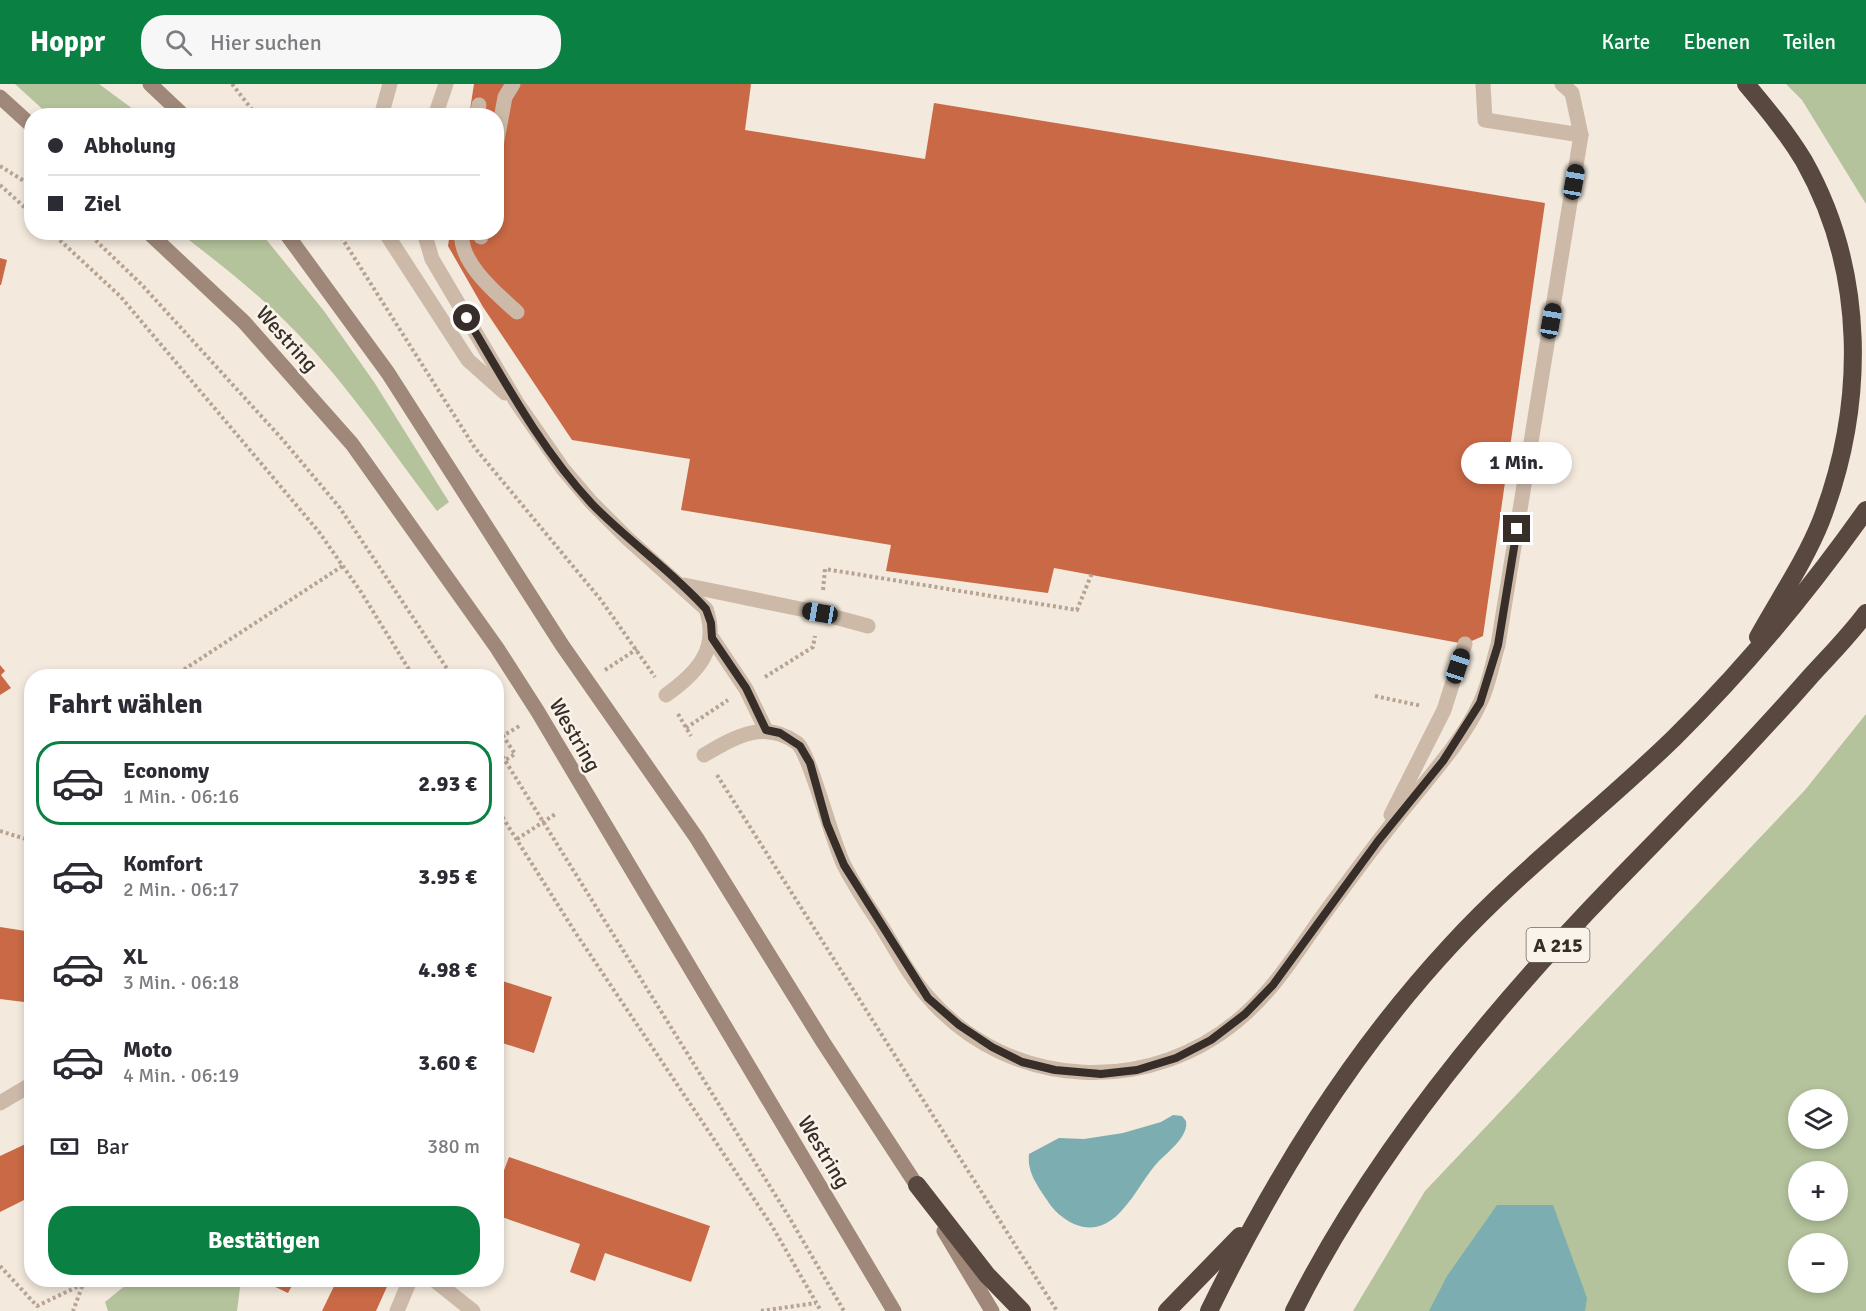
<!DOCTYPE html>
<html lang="de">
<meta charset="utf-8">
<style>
:root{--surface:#fff;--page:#f7f7f7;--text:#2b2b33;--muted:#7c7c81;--line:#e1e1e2;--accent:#0b8043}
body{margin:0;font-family:Signika,sans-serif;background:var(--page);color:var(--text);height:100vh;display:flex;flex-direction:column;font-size:22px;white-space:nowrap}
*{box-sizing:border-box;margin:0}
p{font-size:20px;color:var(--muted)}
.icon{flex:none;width:33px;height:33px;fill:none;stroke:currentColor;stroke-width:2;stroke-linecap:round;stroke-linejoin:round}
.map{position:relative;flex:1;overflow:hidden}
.panel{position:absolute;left:24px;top:585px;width:480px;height:618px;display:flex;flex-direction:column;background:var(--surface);border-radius:24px;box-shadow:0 3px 9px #0003}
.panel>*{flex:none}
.banner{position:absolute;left:24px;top:24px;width:480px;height:132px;border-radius:24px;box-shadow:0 3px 9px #0003;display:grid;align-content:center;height:132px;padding:0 24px;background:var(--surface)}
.buttons{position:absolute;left:1788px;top:1005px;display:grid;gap:12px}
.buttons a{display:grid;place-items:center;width:60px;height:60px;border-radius:50%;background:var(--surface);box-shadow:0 3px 9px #0003;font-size:30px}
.end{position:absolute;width:27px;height:27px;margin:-14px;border:8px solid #382e29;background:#fff;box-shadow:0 0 0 3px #fff}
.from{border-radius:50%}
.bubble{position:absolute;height:42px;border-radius:21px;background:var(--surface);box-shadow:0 3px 9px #0003;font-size:20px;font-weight:700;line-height:42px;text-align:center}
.car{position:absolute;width:18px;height:36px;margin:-18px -9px;border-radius:8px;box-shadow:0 0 4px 2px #0007;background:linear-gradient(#222 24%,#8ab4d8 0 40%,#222 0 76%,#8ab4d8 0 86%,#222 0)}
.banner b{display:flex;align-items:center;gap:21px;height:57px;font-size:22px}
.banner b+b{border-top:2px solid var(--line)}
.banner i{width:15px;height:15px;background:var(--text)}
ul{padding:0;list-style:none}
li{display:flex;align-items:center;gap:18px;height:84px;margin:0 12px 9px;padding:0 12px;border:3px solid transparent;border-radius:24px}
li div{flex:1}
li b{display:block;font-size:22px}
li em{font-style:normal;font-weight:700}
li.current{border-color:var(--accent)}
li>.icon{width:54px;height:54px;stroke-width:1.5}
h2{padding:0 24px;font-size:27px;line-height:72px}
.pay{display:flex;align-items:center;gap:15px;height:66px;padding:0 24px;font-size:22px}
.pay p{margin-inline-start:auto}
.cta{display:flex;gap:12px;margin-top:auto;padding:12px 24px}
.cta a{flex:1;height:69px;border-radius:24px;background:var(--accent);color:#fff;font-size:24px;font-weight:700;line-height:69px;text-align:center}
header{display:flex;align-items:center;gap:36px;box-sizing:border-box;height:84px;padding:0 30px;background:var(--accent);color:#fff}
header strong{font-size:28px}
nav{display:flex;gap:33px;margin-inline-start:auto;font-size:21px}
.search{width:420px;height:54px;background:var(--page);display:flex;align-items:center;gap:15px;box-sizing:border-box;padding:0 21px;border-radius:24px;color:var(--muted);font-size:22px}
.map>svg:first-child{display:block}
</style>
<header>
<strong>Hoppr</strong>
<div class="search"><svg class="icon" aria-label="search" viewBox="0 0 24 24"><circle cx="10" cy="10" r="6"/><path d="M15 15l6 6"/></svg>Hier suchen</div>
<nav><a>Karte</a><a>Ebenen</a><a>Teilen</a></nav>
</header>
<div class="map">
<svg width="1866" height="1227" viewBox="0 0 1866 1227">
<rect width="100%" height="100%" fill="#f3e9dd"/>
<g fill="#b4c39c" fill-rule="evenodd">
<path d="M15,0H99L141,31H49Z"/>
<path d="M1786,0H1866V120L1802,16Z"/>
<path d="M180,149H261L324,227L374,298L449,418L437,427C391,366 348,301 295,247C260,211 220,180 180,149Z"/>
<path d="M1866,630V1227H1353L1425,1107L1805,706ZM1798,1016H1838V1054H1798ZM1798,1088H1838V1126H1798ZM1798,1160H1838V1198H1798Z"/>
<path d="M132,1196H241L237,1227H108L105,1218Z"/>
</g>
<g fill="#7badb1">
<path d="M1173,1031L1182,1032L1186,1037C1189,1052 1168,1068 1158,1078C1135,1103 1116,1158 1074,1140C1063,1135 1053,1126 1047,1116C1037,1101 1027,1088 1029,1070L1059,1054L1084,1055L1123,1049L1161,1038Z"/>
<path d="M1497,1121H1553L1587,1214L1585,1227H1429L1447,1192Z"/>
</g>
<g fill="#c96945">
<path d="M474,0H751L745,46L925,75L934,19L1545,119L1483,552L1465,560L1054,484L1048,509L886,487L891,461L681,426L690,375L572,356L483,223L448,162L450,148H496V32H469Z"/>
<path d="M0,174L7,176L1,201H0Z"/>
<path d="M0,581L5,587L1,591L11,604L0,611Z"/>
<path d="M0,843L32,848V919L0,915Z"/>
<path d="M496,895L552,913L534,969L496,957Z"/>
<path d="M32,1057V1112L0,1128V1072Z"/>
<path d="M509,1073L710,1142L691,1198L605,1169L595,1197L570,1188L580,1160L496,1131V1108Z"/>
<path d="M267,1196H295L288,1209L265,1198Z"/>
<path d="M337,1196H390L376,1227H322Z"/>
</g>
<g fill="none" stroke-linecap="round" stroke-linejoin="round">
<g stroke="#b7a392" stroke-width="4" stroke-dasharray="3 3" stroke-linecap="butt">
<path d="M232,0L257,32"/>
<path d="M0,82L32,102"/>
<path d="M0,101L32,130"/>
<path d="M51,148L120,212L319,448L361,508L413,592"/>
<path d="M87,148L142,201L283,356L340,424L452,592"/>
<path d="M338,148L475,364L601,516L655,593"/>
<path d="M823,506L825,485L1077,526L1092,489"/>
<path d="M605,586L637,565"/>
<path d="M174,592L344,481"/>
<path d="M765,593L813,563L815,552"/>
<path d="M1375,612L1422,622"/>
<path d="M678,630L691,652"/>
<path d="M496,641L515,670L496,682"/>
<path d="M686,644L728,616"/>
<path d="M496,656L521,641"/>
<path d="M496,662L789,1133L844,1227"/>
<path d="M717,691L1057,1227"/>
<path d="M496,723L575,848L772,1142L821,1227"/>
<path d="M0,747L32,757"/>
<path d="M517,755L557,729"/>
<path d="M0,1182L37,1222L83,1200L73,1227"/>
<path d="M83,1200L96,1196"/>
<path d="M761,1227L816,1219"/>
</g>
<g stroke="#ccb9a8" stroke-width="15">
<path d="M1483,0L1485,36L1581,51"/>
<path d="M381,32L390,0"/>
<path d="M435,32L446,0"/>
<path d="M477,32L479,21"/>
<path d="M496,62L505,13L513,0"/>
<path d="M385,148L468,276L505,309"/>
<path d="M424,148L432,175L517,319L563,385L591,418L627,454L706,525C720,565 697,589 666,611"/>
<path d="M462,148C458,178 497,210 517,228"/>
<path d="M481,153L482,148"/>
<path d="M684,501L820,529L868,542"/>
<path d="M712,554L746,605L766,646"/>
<path d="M704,671C735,653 764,635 797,659C810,669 832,758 844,781C855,803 869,823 882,843C896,866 910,893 928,913C1010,1008 1154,1013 1245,930C1278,901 1301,861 1327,826C1353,791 1379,755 1407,721C1431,691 1465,653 1480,619C1489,601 1492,580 1498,561L1581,51L1572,9L1562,0"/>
<path d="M1391,731L1444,626L1465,560"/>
<path d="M0,1019L32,1000"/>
<path d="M397,1227L410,1196"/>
</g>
<path stroke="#ccb9a8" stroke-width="15" d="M434,1196L473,1227"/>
<g stroke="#9f8879" stroke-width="15">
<path d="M150,0L184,32"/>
<path d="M0,13L32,42"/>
<path d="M148,148L244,238L352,360L497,564L538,628L894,1227"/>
<path d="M285,148L388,289L562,561L696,753L823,958L923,1111"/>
<path d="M944,1147L992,1227"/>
</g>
<g stroke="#59483f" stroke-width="18">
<path d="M1746,0C1767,25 1787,49 1804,77C1866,187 1866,320 1821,437C1805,477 1779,515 1758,553"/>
<path d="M917,1101L987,1191L1022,1227"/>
<path d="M1167,1227L1240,1152"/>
<path d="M1209,1227C1274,1094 1350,970 1451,861C1520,786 1601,725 1674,654C1745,584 1808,508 1866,426"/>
<path d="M1294,1227C1372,1071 1491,927 1612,802C1679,733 1746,666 1809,594C1828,573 1849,552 1866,529"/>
</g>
</g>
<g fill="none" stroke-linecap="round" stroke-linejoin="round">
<path stroke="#382e29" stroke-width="8" d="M467,234C505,298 541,365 592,420C628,457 672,487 706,525L711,539L712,554L746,604L766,646L780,649L800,662L810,679L827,740L844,781L928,914L959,941L992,963L1022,978L1055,986L1101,990L1137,986L1176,974L1211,956L1245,930L1273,901L1378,757L1443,677L1480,619L1498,561L1517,445"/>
</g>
<g text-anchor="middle" stroke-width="5" stroke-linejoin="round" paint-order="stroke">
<rect fill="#faf3e9" stroke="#726963" stroke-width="1.5" x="1526.5" y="844" width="63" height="34" rx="4.5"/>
<g font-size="20" font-weight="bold" fill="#382e29">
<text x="1558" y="868">A 215</text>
</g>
<g font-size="21" fill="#382e29" stroke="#faf3e9">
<text transform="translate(287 255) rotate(48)" y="7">Westring</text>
<text transform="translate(575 651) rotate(60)" y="7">Westring</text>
<text transform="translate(824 1068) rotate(59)" y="7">Westring</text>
</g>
</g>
</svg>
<div class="buttons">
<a><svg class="icon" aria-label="layers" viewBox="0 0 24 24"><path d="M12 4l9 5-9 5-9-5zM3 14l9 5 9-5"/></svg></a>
<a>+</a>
<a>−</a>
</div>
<i class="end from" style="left:467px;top:234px"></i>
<i class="end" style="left:1517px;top:445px"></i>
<div class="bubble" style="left:1461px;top:358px;width:111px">1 Min.</div>
<i class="car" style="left:1574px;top:98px;rotate:10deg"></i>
<i class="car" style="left:1551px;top:237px;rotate:10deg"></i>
<i class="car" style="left:820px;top:529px;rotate:280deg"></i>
<i class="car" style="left:1458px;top:582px;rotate:18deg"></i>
<div class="banner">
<b><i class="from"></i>Abholung</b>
<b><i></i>Ziel</b>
</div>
<section class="panel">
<h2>Fahrt wählen</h2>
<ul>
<li class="current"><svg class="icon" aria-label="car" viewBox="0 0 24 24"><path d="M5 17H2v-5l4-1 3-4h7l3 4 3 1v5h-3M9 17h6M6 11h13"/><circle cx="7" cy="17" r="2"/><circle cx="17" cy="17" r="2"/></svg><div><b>Economy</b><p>1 Min. · 06:16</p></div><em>2.93 €</em></li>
<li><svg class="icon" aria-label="car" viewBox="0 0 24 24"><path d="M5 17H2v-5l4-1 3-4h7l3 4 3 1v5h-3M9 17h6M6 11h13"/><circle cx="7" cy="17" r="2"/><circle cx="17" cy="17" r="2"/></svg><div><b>Komfort</b><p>2 Min. · 06:17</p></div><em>3.95 €</em></li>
<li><svg class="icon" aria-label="car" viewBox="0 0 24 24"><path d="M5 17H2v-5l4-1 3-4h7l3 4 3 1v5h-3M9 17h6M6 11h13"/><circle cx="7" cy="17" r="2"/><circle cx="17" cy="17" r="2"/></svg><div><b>XL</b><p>3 Min. · 06:18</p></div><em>4.98 €</em></li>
<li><svg class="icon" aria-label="car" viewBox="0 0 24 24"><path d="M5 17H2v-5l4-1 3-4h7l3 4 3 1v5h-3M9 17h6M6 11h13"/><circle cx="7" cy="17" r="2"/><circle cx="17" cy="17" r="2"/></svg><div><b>Moto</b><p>4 Min. · 06:19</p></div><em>3.60 €</em></li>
</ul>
<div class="pay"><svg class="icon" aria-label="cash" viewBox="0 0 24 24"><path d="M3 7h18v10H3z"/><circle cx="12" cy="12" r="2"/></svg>Bar<p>380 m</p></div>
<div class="cta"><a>Bestätigen</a></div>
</section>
</div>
